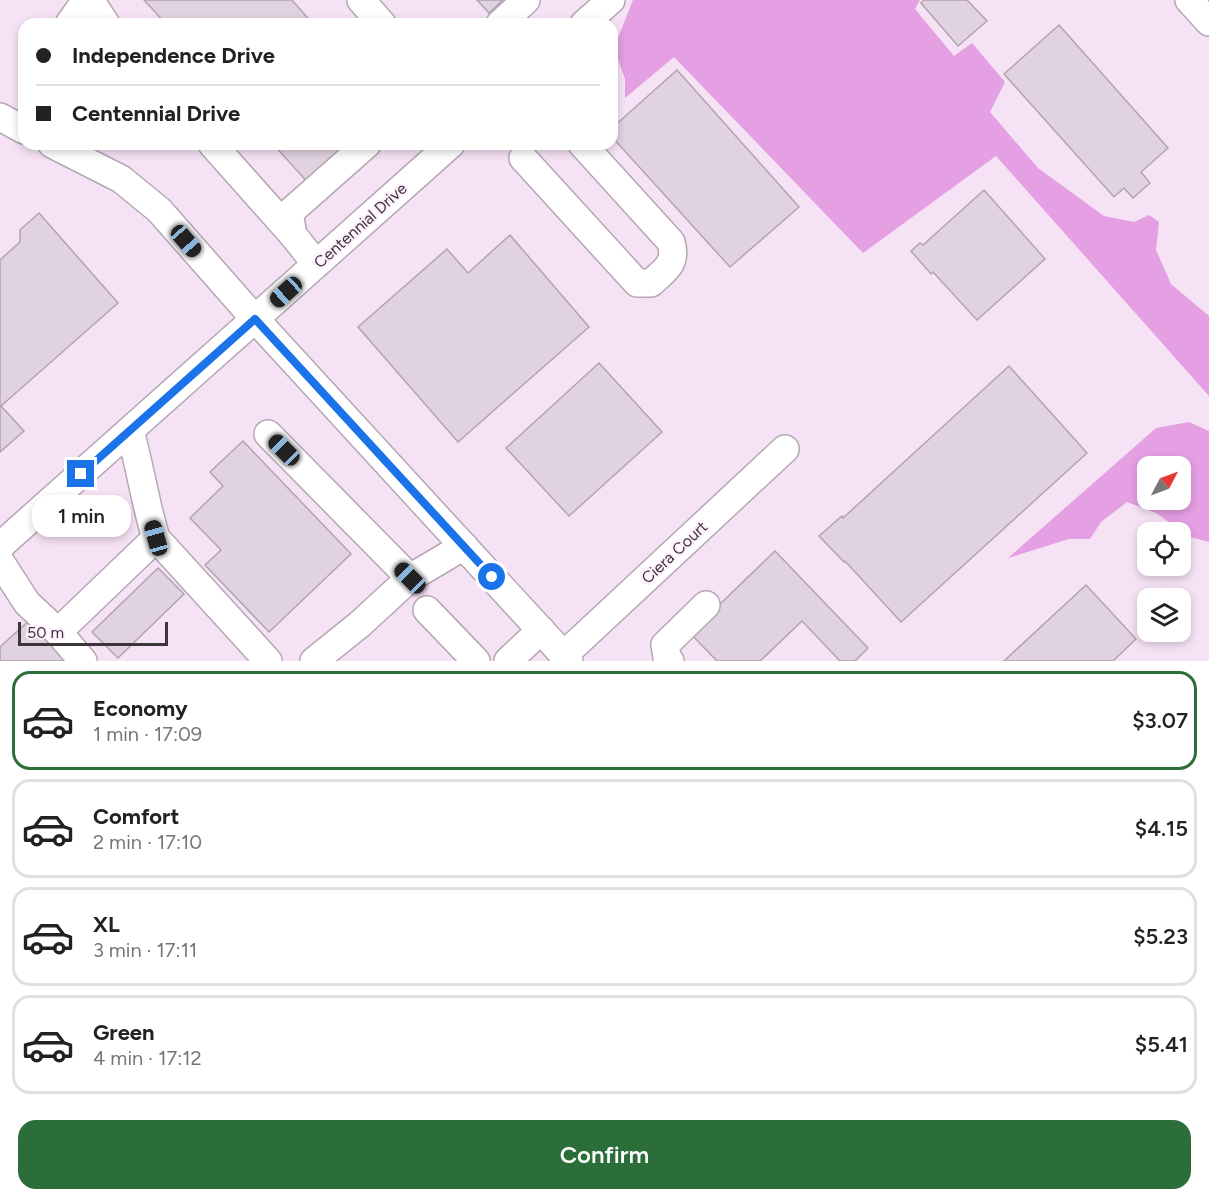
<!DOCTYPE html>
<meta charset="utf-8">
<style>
:root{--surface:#fff;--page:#f6f6f6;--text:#222;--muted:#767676;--line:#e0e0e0;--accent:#2c6e39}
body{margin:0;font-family:Figtree,sans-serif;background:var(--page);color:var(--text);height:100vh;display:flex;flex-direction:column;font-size:22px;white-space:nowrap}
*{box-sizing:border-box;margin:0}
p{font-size:20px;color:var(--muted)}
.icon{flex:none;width:33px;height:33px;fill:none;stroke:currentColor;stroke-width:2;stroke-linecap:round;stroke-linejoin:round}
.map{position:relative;height:661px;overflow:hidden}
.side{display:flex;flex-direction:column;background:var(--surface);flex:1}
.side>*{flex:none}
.hud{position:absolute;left:18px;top:18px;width:600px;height:132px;border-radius:18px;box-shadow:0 3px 9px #0003;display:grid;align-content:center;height:132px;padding:0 18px;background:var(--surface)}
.needle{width:39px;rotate:49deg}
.tools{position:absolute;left:1137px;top:456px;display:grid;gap:12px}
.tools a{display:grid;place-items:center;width:54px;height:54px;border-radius:12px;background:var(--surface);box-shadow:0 3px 9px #0003;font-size:30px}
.scale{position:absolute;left:18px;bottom:15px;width:150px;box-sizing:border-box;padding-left:6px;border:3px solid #3c363b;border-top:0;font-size:16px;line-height:21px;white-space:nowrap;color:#3c363b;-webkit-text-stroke:4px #fef0fd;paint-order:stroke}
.end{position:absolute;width:27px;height:27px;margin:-14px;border:8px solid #1a73e8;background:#fff;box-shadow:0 0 0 3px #fff}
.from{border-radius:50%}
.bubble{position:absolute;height:42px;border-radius:18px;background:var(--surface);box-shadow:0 3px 9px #0003;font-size:20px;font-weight:600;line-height:42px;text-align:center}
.car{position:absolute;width:18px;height:36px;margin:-18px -9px;border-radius:8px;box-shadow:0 0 4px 2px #0007;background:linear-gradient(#222 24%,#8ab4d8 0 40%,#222 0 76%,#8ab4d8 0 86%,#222 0)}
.hud b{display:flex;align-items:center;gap:21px;height:57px;font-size:22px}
.hud b+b{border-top:2px solid var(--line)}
.hud i{width:15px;height:15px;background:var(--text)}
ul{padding:10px 0 0;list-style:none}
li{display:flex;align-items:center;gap:18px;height:99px;margin:0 12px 9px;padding:0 6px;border:3px solid var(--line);border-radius:18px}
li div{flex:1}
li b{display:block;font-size:22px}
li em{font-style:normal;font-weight:600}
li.selected{border-color:var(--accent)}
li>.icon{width:54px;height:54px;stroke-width:1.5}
.primary-button{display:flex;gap:12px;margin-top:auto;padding:12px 18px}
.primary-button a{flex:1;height:69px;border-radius:18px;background:var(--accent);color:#fff;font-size:24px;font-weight:600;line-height:69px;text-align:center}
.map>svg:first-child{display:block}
</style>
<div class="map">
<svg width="1209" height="661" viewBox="0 0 1209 661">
<rect width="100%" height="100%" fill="#fef0fd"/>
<path fill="#f6e2f5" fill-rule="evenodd" d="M0,0H1209V661H0ZM24,24H612V144H24ZM1148,466H1180V500H1148ZM1148,532H1180V566H1148ZM1148,598H1180V632H1148Z"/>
<g fill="#e59fe3" fill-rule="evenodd">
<path d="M633,0H920L915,9L954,56L972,43L1005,82L990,112L1038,168L1104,216L1134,222L1149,215L1159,222L1156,250L1171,284L1209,316V396L996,156L863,253L674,57L625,98V79L614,48Z"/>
<path d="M1189,422L1209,431V542L1190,537L1156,513L1127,502L1101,522L1090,539H1069L1008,558L1156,428ZM1148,466H1180V500H1148Z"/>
</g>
<g fill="#e0d2df" stroke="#b1a3b0" stroke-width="1.5">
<path d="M144,0H292L313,24H166Z"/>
<path d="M477,0H503L489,13Z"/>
<path d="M924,0H967L987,21L958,46L921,3Z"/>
<path d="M1059,25L1168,148L1141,172L1150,183L1133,198L1124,188L1114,197L1004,74Z"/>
<path d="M677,70L799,207L730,267L612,137V128Z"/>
<path d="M273,144H356L310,185Z"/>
<path d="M984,190L1045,259L977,320L933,272L931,274L911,251L920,243L923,245Z"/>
<path d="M39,213L118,303L1,406L24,431L0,452V260L20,242V230Z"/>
<path d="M510,235L589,327L458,442L358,327L447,249L468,273Z"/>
<path d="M599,363L662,432L569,516L506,448Z"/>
<path d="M1009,366L1087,453L901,622L845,561L844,562L819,536L842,516L843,518Z"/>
<path d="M243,441L351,554L269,632L205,565L221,550L190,518L223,486L210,472Z"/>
<path d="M775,551L868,648L855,661H840L802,621L760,661H717L690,633Z"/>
<path d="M158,568L184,594L118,658L92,632Z"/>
<path d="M1086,585L1136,639L1113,661H1004Z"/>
<path d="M33,617L72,661H0V647Z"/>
</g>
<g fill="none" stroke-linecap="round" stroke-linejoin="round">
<defs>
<g id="minor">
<path d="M90,0L106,24"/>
<path d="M361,0L382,24"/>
<path d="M1189,0L1209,22"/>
<path d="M69,24L86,0"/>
<path d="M500,24L526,0"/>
<path d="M584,24L611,0"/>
<path d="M0,117L24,130"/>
<path d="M52,144L121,179L159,210L255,319L569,661"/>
<path d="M212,144L293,235"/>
<path d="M523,158L637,283H651C666,269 677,264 671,242L582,144"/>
<path d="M316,264L293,235L289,213L367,144"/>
<path d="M268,434L410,578"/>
<path d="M156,538L268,661"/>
<path d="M0,546L451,144"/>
<path d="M0,561L27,603L58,632L156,538C145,503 140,466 130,431"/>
<path d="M427,610L476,661"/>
<path d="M58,632L83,661"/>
<path d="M564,655L785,449"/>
<path d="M314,661L360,624L410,578L464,546"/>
<path d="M508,661L541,630"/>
<path d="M670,661L667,657L665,645L706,605"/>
</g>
</defs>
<use href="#minor" stroke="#b5a7b4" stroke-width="30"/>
<use href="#minor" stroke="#fff" stroke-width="27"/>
</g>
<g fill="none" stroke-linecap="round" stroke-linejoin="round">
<path stroke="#1a73e8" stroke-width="8" d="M81,474L255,319L492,577"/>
</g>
<g text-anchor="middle" stroke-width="4.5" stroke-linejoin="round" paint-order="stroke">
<g font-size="16" fill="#3c363b" stroke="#fef0fd">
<text transform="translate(360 225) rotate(-42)" y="6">Centennial Drive</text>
<text transform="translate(674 552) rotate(-43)" y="6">Ciera Court</text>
</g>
</g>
</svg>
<div class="tools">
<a><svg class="needle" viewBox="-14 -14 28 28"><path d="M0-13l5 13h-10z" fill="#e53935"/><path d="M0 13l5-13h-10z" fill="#767676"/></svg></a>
<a><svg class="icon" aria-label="locate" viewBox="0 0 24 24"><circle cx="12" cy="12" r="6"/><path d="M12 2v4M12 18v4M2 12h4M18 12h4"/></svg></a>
<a><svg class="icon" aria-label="layers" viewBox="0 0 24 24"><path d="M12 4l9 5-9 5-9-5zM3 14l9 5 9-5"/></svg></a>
</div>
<div class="scale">50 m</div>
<i class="end from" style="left:492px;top:577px"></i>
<i class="end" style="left:81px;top:474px"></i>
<div class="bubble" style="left:32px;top:495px;width:99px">1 min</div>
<i class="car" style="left:186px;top:241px;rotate:139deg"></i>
<i class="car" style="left:286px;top:292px;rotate:228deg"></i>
<i class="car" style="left:284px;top:450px;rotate:315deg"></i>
<i class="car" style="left:156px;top:538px;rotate:344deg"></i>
<i class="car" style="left:410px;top:578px;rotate:315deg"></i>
<div class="hud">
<b><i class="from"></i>Independence Drive</b>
<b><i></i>Centennial Drive</b>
</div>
</div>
<section class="side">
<ul>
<li class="selected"><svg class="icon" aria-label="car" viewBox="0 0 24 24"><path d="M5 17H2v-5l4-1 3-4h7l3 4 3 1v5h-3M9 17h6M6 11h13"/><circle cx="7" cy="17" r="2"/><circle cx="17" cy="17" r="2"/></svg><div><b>Economy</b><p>1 min · 17:09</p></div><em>$3.07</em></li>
<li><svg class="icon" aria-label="car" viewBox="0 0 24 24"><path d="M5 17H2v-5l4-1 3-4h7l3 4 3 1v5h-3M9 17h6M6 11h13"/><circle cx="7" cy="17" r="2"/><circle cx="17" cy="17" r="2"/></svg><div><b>Comfort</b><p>2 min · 17:10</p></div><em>$4.15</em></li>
<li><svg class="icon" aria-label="car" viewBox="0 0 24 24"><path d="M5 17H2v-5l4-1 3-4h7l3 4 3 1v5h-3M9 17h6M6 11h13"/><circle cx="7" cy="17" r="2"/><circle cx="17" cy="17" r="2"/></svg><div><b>XL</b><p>3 min · 17:11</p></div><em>$5.23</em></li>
<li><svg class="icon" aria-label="car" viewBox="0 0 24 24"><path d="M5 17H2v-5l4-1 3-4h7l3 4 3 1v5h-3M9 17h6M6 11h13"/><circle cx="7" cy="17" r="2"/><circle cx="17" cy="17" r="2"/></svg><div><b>Green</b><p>4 min · 17:12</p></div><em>$5.41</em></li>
</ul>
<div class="primary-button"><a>Confirm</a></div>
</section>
